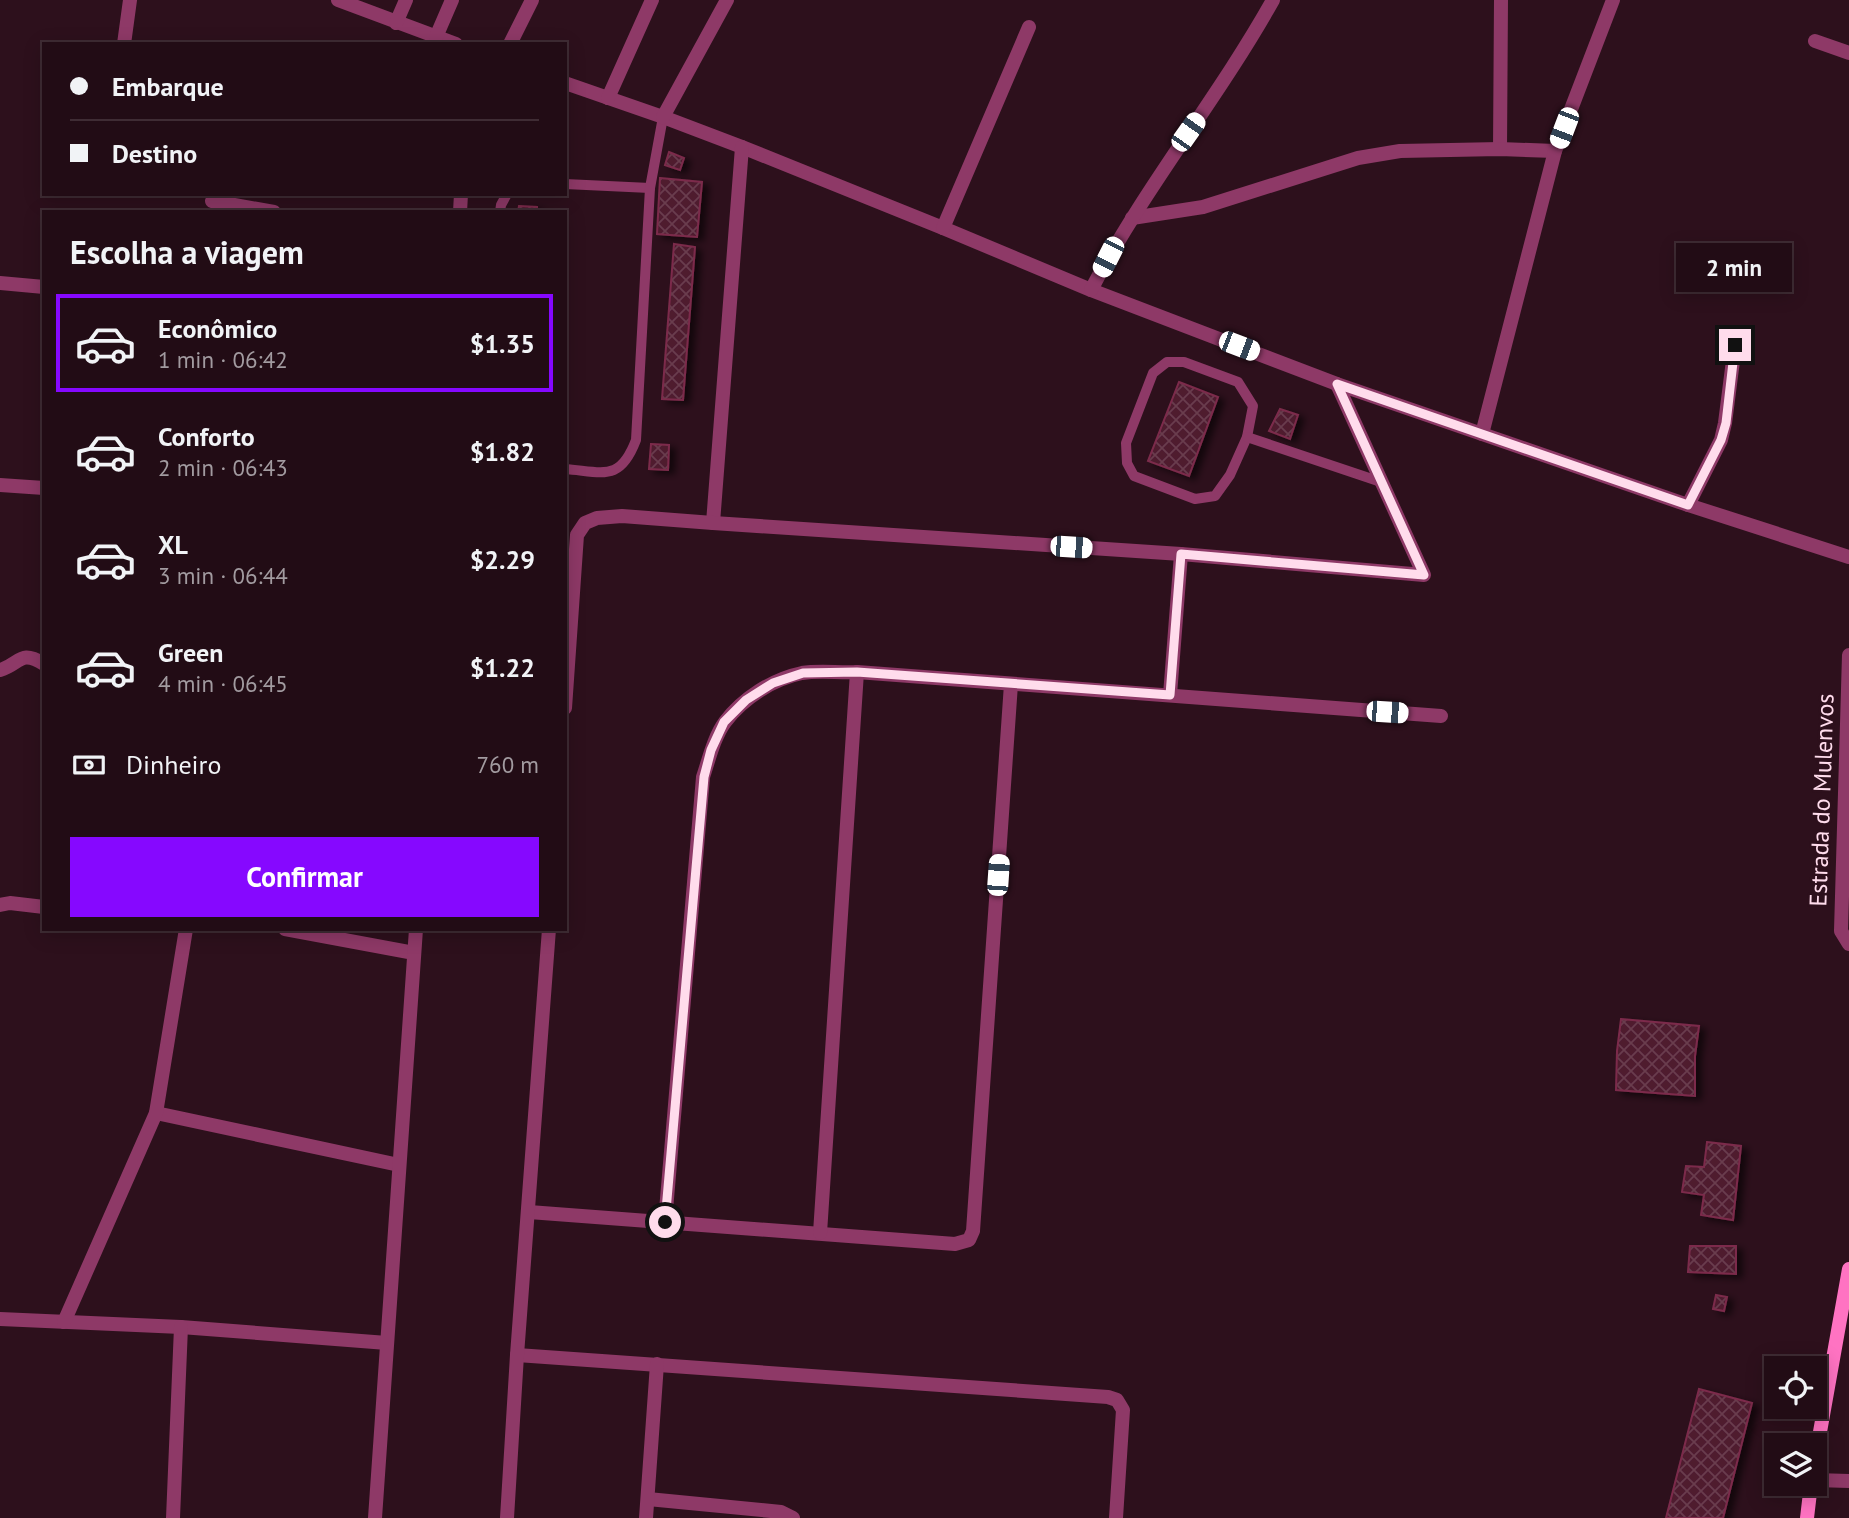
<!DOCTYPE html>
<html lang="pt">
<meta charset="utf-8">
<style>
:root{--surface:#220c15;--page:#2e1a22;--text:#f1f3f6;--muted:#a29ba0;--line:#3f2c34;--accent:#8608ff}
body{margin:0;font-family:"PT Sans",sans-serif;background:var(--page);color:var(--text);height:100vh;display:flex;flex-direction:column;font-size:26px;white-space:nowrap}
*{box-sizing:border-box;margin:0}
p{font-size:23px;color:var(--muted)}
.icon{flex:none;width:38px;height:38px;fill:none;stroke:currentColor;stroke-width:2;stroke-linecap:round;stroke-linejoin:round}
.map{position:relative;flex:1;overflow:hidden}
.details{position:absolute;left:42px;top:210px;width:525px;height:721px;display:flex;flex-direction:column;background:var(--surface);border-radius:0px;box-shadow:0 4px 18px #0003,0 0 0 2px var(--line)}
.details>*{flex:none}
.hud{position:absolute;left:42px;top:42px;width:525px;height:154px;border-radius:0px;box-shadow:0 4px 18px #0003,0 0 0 2px var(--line);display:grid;align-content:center;height:154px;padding:0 28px;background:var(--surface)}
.tools{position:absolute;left:1764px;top:1356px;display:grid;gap:14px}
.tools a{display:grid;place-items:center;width:63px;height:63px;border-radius:0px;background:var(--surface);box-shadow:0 4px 18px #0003,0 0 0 2px var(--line);font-size:35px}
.end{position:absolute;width:32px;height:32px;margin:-16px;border:9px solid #ffdcec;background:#111;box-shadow:0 0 0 4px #111}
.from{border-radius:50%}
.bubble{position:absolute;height:49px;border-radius:0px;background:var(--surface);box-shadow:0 4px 18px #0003,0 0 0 2px var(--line);font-size:23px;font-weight:700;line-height:49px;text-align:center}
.car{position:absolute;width:21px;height:42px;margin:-21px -10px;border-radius:9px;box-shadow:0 0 5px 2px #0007;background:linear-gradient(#fff 24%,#345 0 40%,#fff 0 76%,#345 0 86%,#fff 0)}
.hud b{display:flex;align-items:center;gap:24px;height:66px;font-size:26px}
.hud b+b{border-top:2px solid var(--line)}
.hud i{width:18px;height:18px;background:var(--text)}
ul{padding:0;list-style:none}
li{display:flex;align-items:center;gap:21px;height:98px;margin:0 14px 10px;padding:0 14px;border:4px solid transparent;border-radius:0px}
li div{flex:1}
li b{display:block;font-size:26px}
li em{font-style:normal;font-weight:700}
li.current{border-color:var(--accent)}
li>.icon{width:63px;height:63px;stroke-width:1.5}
h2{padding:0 28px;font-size:32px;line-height:84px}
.pay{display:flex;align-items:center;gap:18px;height:77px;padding:0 28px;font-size:26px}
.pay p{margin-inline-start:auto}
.primary-button{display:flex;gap:14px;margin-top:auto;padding:14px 28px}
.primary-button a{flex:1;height:80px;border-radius:0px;background:var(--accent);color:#fff;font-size:28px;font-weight:700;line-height:80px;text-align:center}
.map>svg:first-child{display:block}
</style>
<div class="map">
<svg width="1849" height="1518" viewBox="0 0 1849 1518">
<defs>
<pattern id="building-cross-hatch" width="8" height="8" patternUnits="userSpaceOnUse" patternTransform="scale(1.75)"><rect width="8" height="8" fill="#4f1b2f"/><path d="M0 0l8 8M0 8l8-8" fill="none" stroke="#693c4d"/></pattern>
<filter id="shadow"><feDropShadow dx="6" dy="3.5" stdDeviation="3.5" flood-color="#0009"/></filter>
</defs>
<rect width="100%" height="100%" fill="#2d101c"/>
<g fill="url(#building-cross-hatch)" stroke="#7c2c4b" stroke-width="2" filter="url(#shadow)">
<path d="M669,152L684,158L680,170L665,165Z"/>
<path d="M660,178L702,182L697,237L657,234Z"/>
<path d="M519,206L537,207V212H518Z"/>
<path d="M674,244L695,247L683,400L662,399Z"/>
<path d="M1179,382L1218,397L1189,476L1148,461Z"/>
<path d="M1280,409L1298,415L1290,439L1269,431Z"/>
<path d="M651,444L669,445L668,470L649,469Z"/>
<path d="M1621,1019L1699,1026L1695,1056V1096L1616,1090L1617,1051Z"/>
<path d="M1707,1142L1741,1146L1733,1220L1701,1215L1704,1195L1682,1192L1686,1166L1704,1167Z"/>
<path d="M1690,1246H1736V1274L1688,1272Z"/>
<path d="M1716,1295L1727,1297L1724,1311L1713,1309Z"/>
<path d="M1699,1389L1752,1403L1723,1518H1666Z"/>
</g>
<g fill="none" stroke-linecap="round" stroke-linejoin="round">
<g stroke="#8e3967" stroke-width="10">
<path d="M565,184L650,188"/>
<path d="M500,212L501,205L507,194"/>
<path d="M1167,362H1184L1238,382L1253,406L1247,437L1230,475L1215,496L1195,499L1134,476L1127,463L1126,443L1153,373Z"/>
<path d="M1247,437L1381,482"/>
<path d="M565,469C604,472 620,482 636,440L650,188L663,117"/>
</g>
<g stroke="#8e3967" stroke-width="14">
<path d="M338,0L456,44"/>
<path d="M396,23L406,0"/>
<path d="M436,37L452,0"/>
<path d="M1815,41L1849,53"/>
<path d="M124,44L130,0"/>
<path d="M510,44L532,0"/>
<path d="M565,83L663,117L742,147L943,228L1091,290L1337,384L1688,505L1849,557"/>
<path d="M608,98L652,0"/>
<path d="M663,117L727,0"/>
<path d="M1500,149L1501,0"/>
<path d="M212,201L274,212"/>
<path d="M460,212L461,194"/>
<path d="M1132,218L1203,207L1358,158L1400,151L1500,149L1555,151"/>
<path d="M943,228L1029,27"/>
<path d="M0,283L44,287"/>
<path d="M1091,290C1144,188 1217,100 1273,0"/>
<path d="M1482,434L1555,151L1613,0"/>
<path d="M0,485L44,488"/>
<path d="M1688,505L1721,440L1725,423L1735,345"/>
<path d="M713,523L742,147"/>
<path d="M1849,655L1841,931L1849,944"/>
<path d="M0,670C21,664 19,649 44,664"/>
<path d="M1170,695L1181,554"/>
<path d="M565,708L577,535L585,523L597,518L622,516L713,523L1181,554L1424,575L1337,384"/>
<path d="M0,905L10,903L44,907"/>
<path d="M285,929L414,953"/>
<path d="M156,1113L399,1165"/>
<path d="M529,1212L955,1244L969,1240L973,1231L1011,684"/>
<path d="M665,1222L703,777C709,759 714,737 725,722C743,698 773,679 802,673C819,670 839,673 857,672L1441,716"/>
<path d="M820,1233L857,672"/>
<path d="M0,1319L181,1327L387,1343"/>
<path d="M64,1322L156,1113L186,929"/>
<path d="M517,1355L1108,1397L1117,1400L1123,1410L1116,1518"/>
<path d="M1815,1480L1849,1481"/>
<path d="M648,1499L781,1512L793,1518"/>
<path d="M173,1518L181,1327"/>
<path d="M375,1518L416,929"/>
<path d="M507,1518L517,1355L549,929"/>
<path d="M646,1518L657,1364"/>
</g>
<g stroke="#ff73c2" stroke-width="14">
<path d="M1815,1460L1849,1269"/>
<path d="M1807,1518L1811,1484"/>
</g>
</g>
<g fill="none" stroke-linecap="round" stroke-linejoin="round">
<path stroke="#ffdcec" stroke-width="9" d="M665,1222L704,777L711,750L724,722L746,700L773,683L803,673L857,672L1170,695L1181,554L1424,575L1337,384L1688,505L1721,440L1726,423L1735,345"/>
</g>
<g text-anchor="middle" stroke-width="5" stroke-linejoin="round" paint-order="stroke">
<g font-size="24" fill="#ffdcec" stroke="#2d101c">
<text transform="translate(1822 800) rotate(-88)" y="8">Estrada do Mulenvos</text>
</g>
</g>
</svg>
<div class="tools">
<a><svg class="icon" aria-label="locate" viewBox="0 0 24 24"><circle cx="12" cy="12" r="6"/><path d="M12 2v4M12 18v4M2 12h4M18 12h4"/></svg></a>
<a><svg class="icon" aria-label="layers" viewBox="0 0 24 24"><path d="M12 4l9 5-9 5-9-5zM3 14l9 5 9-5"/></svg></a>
</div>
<i class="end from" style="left:665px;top:1222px"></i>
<i class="end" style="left:1735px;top:345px"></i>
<div class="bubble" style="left:1676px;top:243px;width:116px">2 min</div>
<i class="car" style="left:1564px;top:128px;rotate:201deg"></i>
<i class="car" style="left:1188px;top:132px;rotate:35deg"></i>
<i class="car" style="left:1108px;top:257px;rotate:207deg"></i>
<i class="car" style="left:1239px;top:346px;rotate:111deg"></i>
<i class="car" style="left:1071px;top:547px;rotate:94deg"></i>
<i class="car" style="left:1387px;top:712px;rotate:94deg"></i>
<i class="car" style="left:998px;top:875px;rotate:4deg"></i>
<div class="hud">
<b><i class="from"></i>Embarque</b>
<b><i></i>Destino</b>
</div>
<section class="details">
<h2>Escolha a viagem</h2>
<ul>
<li class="current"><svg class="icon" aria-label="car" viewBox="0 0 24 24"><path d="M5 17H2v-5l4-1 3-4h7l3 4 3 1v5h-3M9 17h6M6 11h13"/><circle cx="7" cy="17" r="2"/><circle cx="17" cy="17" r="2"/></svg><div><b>Econômico</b><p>1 min · 06:42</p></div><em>$1.35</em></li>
<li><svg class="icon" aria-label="car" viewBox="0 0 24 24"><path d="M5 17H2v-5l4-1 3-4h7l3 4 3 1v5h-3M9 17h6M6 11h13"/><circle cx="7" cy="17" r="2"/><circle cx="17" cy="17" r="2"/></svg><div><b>Conforto</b><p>2 min · 06:43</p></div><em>$1.82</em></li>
<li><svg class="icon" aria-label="car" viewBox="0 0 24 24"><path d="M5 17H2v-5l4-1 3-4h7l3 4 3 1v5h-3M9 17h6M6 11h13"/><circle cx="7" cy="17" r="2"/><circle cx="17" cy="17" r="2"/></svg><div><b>XL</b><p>3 min · 06:44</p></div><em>$2.29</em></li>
<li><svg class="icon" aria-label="car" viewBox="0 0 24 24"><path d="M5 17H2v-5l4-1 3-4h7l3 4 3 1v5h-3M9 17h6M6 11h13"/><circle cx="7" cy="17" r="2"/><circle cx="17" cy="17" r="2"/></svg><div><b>Green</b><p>4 min · 06:45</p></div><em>$1.22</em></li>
</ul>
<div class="pay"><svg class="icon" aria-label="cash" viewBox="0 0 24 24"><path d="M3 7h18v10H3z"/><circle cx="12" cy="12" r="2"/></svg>Dinheiro<p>760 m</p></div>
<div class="primary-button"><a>Confirmar</a></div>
</section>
</div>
